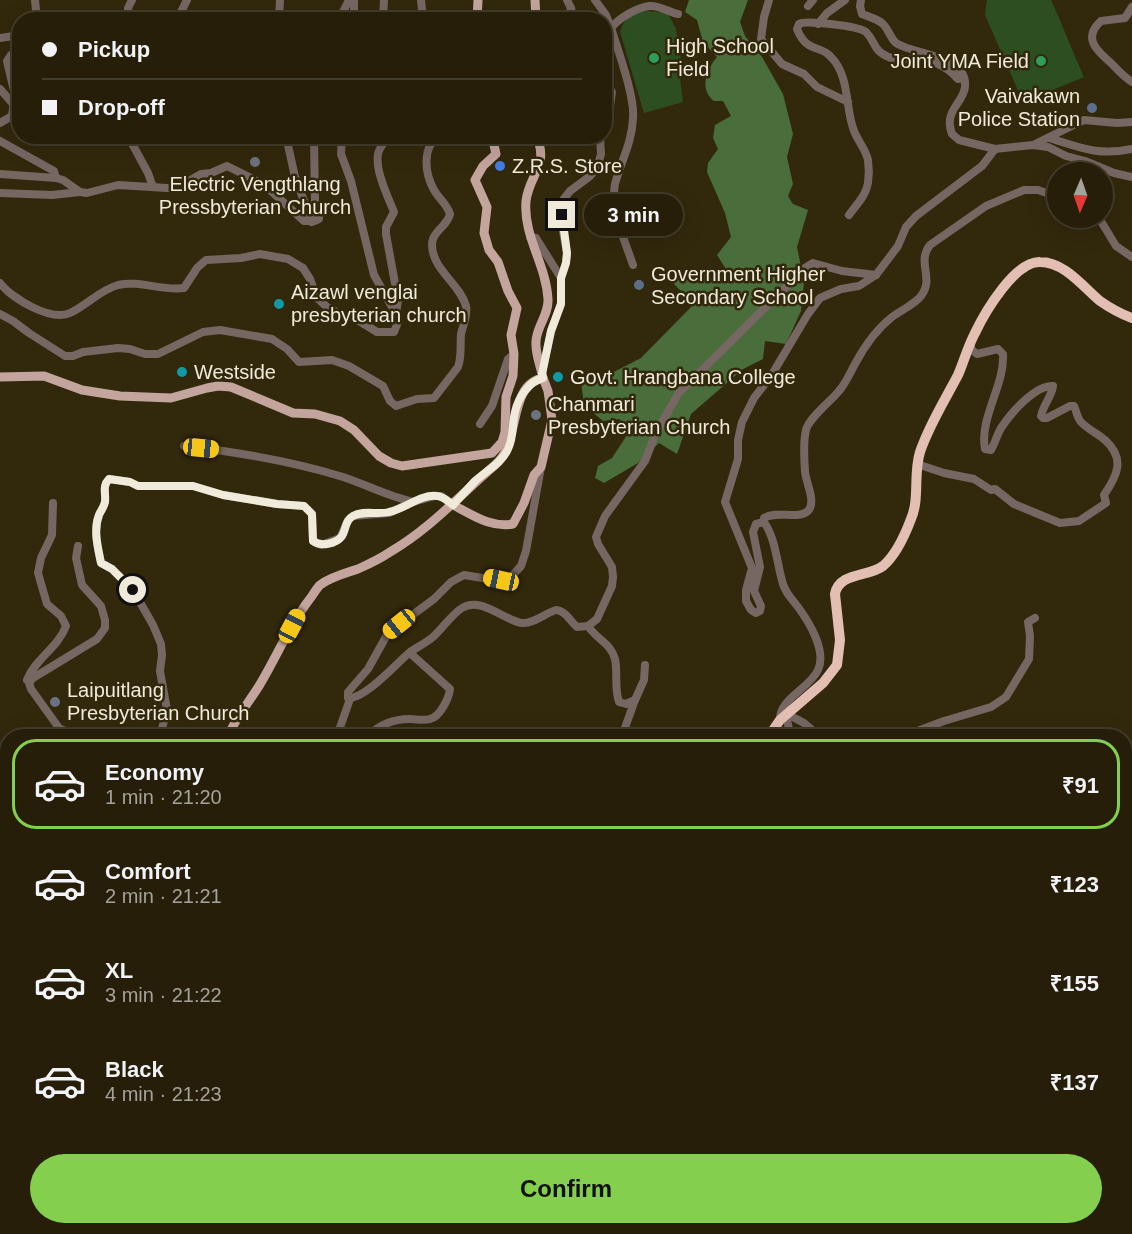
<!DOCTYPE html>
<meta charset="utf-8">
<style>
:root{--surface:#261e09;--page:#2e2712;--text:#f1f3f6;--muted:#a4a29c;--line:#423c2a;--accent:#84cf4d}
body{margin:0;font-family:Helvetica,sans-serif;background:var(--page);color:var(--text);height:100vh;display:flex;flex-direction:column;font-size:22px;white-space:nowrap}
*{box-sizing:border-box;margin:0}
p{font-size:20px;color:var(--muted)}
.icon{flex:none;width:33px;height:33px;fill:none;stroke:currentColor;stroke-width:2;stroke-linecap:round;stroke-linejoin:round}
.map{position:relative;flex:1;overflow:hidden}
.details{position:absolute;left:0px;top:729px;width:1132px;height:506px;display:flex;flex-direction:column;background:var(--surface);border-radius:24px 24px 0 0;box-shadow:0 6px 24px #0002,0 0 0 2px var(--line)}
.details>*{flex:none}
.hud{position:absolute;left:12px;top:12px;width:600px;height:132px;border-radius:24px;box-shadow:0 6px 24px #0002,0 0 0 2px var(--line);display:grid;align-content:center;height:132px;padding:0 30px;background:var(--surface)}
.needle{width:39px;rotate:182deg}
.fabs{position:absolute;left:1047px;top:162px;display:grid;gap:12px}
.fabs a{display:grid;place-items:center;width:66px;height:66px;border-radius:50%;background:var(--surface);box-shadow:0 6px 24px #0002,0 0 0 2px var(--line);font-size:30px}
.end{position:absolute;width:27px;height:27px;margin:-14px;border:8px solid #f0eada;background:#111;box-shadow:0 0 0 3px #111}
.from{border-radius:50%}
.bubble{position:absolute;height:42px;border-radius:21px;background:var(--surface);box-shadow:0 6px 24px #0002,0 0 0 2px var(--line);font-size:20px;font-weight:700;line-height:42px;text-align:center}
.car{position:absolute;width:18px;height:36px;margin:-18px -9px;border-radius:8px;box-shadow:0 0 4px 2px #0007;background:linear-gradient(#f5c518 24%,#345 0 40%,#f5c518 0 76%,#345 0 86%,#f5c518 0)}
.hud b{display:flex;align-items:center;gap:21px;height:57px;font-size:22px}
.hud b+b{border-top:2px solid var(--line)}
.hud i{width:15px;height:15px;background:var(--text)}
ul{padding:10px 0 0;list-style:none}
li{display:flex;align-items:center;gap:18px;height:90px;margin:0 12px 9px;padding:0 18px;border:3px solid transparent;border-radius:24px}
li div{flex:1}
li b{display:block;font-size:22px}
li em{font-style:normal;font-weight:700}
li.on{border-color:var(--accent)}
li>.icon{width:54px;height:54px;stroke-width:1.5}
.primary-button{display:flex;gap:12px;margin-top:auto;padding:12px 30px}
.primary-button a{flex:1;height:69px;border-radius:36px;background:var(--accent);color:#111;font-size:24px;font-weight:700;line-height:69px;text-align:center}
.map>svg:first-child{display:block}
</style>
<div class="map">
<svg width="1132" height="1234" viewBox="0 0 1132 1234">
<rect width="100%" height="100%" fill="#32280c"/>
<g fill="#2d4e20">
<path d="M987,0H1051C1063,25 1072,51 1084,77L1023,102L985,15Z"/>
<path d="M647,11L668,13L676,29L682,65L679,71L683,102L644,113L620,32C624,17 633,13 647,11Z"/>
</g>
<path fill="#496e3c" d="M689,0H748L740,22L745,36L762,57L783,94L793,134L787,157L793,184L788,196L793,204L808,210L797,247L804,282L801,311L786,344L765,341L763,359L743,369L691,414L677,454L659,443L638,463L604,483L595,478L598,466L612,458L631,429L619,419L603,421L584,405L581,381L600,379L641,358L694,304L674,284L680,272L696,269L719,272L726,269L717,255L731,237L725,213L707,172L708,163L718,149L713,138L715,125L731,116L723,101H714C699,89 706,70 717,57L703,42L697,20L685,12Z"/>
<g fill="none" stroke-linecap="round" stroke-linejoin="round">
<g stroke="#776763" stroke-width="8">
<path d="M35,0L37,20"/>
<path d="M354,0V20"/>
<path d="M421,0L423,20"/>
<path d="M595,0L606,15L611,28L604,34"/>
<path d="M769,0L764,17L761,39L782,64L804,74L817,87L848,102"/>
<path d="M808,6L813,0"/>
<path d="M1132,7L1125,18L1101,21C1082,38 1097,51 1111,63C1118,70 1123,76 1132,82"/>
<path d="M571,8L574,20"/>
<path d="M130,20L128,8L132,0"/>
<path d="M177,20L187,0"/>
<path d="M279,20L280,0"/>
<path d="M339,20L349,0"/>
<path d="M383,20L384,0"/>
<path d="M567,20L571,8L567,0"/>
<path d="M818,24L827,13L845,0"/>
<path d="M0,38L20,35"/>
<path d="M604,82L612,92L610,106L604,115"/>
<path d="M0,89L14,105L20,104"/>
<path d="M0,123L12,116L15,95L7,61L11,55L20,52"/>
<path d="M128,136L148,173L153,187"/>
<path d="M286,136L295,177L312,222"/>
<path d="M388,136C385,142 379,148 378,154C375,171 388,197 394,212L386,227V234L398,300L396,314"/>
<path d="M1049,138C1082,148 1097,156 1132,149"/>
<path d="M577,139L582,136"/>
<path d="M0,141L54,171L56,178"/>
<path d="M1035,144L1084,120L1117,123L1132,122"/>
<path d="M995,149L1033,145L1048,147L1066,156L1085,161L1114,173L1132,177"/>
<path d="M0,174L56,178L63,180L80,192L87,193L118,185L167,188H177L201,174L211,173L227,166L255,180L269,189L304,221H315L319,219V213L315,203L314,136"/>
<path d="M0,193L52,195L80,192"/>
<path d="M849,215C856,205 866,196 868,183C869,176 869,167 868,160C866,150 858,141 854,131C845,108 850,76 831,57C820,44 807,54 797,29L799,24C806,20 859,26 866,32C877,43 871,50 891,58C897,60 903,59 909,59C931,60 943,63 958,79L963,78"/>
<path d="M1099,218L1116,246L1132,257"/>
<path d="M530,237L536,238L561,278"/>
<path d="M633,265C625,241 610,209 615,184C621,161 632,143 633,118C635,97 618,50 611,28C619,18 636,8 649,6C659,5 669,12 678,14"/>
<path d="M0,283C11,298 51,322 70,313C87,305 100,290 118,285C139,280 162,291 184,288L197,268L206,260L241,258L260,254L288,259L303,268L310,279L317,298L327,307L340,314L356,319L377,332H394L398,322L396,314L374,275L351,181L341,154L342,136"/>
<path d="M0,314L13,321L29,333L65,356H73L83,352L118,348L130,349L145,354H158L203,332L220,330L272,339L287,349L299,362L332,360L349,366L383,386L390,401L396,406L417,399L434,398L458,367C462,356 460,345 461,334C463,326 468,315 466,306C460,284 432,269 432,245C432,231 447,227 450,214C447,204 439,199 434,190C425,174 421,146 440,136"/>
<path d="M542,373L551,331L561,304V278L566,263L567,253L562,226L563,200L570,191L589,177L597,168L601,154L600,136"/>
<path d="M480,424L492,406L508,359L514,354"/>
<path d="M184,446C237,452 291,461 343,477C367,485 388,496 413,502"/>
<path d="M917,464L944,473L974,479L991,490L995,489L1014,504L1060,523L1079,521L1106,503L1104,495C1117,476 1126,459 1105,440C1098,434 1089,430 1082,423C1077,419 1077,412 1074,406H1070L1047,418H1043L1041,416C1043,405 1052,396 1053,386C1035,385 1010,414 1001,428C997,435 995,443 991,450L985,449C979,418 1005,385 1003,354L998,349L977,354L972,350L970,343"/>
<path d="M541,467L526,551L521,566L511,577L501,581L464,575L451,582L434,599L388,633L368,669L348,692V698C364,700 397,663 410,652C417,647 426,643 433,637C443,628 451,615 462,608C481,596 505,621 522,623C534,624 545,613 556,610C566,611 570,621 577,627L588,626L597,619L612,586L613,577L612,567L598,544L596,537L605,516L645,461L655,435L678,394L805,268L813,263L842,271L876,275"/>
<path d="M764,522V518C777,510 798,520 808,511C817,502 805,481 805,471C804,457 803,442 806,430C809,418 830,402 839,391C846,383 850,373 855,364C864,347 877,329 892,317C901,310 914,305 921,296C935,278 916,263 930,245L986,206L1024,190H1038L1058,197"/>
<path d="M588,626C596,639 611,643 615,659C618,672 614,688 619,702L626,704L635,700L622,736"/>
<path d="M27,680C35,659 58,648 66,626L61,616L47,604L38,573L41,558L52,535L53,503"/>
<path d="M635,700L644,680L645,665"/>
<path d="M787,714L804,723L819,736"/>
<path d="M786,715L789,729L788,736"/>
<path d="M780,720C779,699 810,688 818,670C827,651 809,622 798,607C792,599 786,594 783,584C777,565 776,539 764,522L756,524L753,532L760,567L754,591L761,606L760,611L756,613L751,610L746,601V590L752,568L725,502L738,459V440L742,422L754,398L771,376L808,314L820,298L841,289L859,286L876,275L898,246L906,227L916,216L982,166L995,149L959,140L952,134C943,111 963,104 965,87C968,54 913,55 896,43C890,38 889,30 883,24C878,19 869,17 862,14L860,6L861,0"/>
<path d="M76,736L59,728L31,689L29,683L33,678L97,639L105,628V620L101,606L82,585L76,558L78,546"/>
<path d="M160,736L167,710L160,671L162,655L161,644L153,625L133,590L112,569L101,563C98,548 93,530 99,515C101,510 104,507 105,502C106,493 102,486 109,479L130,482L138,486H193L223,495L277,504L304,506L312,514L313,541L321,545L340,538L348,520L353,516L389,513L413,502L435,496H441L453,505"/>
<path d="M337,736L350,699"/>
<path d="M368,736C379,725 394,719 410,719C416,719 424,721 430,719C440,717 449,698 450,689L410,653"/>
<path d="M907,736L912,733L944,721L991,707L1006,697L1029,659L1030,636L1028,622L1035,618"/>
<path d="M0,779L2,785L0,795"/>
<path d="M0,871L8,885"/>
<path d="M0,1013L8,1009"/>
<path d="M0,1063L8,1066"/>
<path d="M79,1227L80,1234"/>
<path d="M258,1227L261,1234"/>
<path d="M624,1227L633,1234"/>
</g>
<g stroke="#c4a59d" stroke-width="9">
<path d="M535,0L536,20"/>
<path d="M477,20L478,0"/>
<path d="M0,377L44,376L82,390L120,396L171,398L207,388L218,386L231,387L293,413L315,414L340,421L354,430L379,456L391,463L402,466L492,453L502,442L505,432L506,397L513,376L514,354L511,335L517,308L508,291L498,262L489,250L484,233L487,207L475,180L483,166L496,154L492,136"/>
<path d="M453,505C473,515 490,528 513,524L524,503L534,475L541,467L552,420L548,391L543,378"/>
<path d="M228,736C237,716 247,705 259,686C276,658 289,626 309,600C313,595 316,589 320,585C330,577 346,573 358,569C369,564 380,559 390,552C430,529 461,494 495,465C522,442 507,385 543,378C541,368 535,353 536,342C536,327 549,315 548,299C546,264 523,236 526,201C529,175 550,164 536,136"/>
<path d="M69,1227V1234"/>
</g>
<g stroke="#e3beb3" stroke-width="10">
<path d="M769,736L780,720L823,683L837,665L840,640L835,594C839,572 869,577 883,566C896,555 905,535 911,519C920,498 913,475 920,452C929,425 945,400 958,375C964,361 968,346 975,333C985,312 1015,261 1040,262C1065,262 1083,287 1100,301C1110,308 1121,314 1132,318"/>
<path d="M371,1227L380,1234"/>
</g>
</g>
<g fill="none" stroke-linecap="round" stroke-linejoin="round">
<path stroke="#f0eada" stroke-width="8" d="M133,590L112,569L101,563C98,548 93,530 99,515C101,510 104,507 105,502C106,493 102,486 109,479L130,482L138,486H193L223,495L277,504L304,506L312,514L313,541C321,547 336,544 342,536C346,530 345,520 353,516C363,510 378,515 389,512C405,509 420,494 437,496C443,496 449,502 453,505C460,497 468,489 475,481C486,471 502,463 508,449C514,437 512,424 515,412C518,398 529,381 543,378L542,374L551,331L561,304V278L566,263L567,253L562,215"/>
</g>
<g fill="#2e9e5b" stroke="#32280c" stroke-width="2">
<circle cx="654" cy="58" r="6"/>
<circle cx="1041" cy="61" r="6"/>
</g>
<g fill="#5c6f8a" stroke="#32280c" stroke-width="2">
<circle cx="1092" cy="108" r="6"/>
<circle cx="639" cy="285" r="6"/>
</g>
<g fill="#6b7280" stroke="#32280c" stroke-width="2">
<circle cx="255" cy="162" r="6"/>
<circle cx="536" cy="415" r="6"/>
<circle cx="55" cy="702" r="6"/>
</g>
<circle fill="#3f7fe0" stroke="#32280c" stroke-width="2" cx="500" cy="166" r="6"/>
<g fill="#0f9aa8" stroke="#32280c" stroke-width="2">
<circle cx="279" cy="304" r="6"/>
<circle cx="182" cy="372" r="6"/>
<circle cx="558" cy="377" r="6"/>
</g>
<g text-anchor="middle" stroke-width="5" stroke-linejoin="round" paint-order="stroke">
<g font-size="20" fill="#f0eada" stroke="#32280c" text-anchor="start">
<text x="666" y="53">High School<tspan x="666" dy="23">Field</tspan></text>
<text x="1029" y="68" text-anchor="end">Joint YMA Field</text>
<text x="1080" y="103" text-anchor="end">Vaivakawn<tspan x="1080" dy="23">Police Station</tspan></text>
<text x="512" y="173">Z.R.S. Store</text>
<text x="255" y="191" text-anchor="middle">Electric Vengthlang<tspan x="255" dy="23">Pressbyterian Church</tspan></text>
<text x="651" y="281">Government Higher<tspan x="651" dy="23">Secondary School</tspan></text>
<text x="291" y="299">Aizawl venglai<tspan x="291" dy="23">presbyterian church</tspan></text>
<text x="194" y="379">Westside</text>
<text x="570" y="384">Govt. Hrangbana College</text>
<text x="548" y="411">Chanmari<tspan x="548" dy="23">Presbyterian Church</tspan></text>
<text x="67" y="697">Laipuitlang<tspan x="67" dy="23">Presbyterian Church</tspan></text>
</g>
</g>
</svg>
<div class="fabs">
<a><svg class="needle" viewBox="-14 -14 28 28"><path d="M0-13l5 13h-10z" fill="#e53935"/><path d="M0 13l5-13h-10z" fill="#a4a29c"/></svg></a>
</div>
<i class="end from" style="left:133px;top:590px"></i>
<i class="end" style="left:562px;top:215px"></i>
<div class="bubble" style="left:584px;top:194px;width:99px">3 min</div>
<i class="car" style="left:201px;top:448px;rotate:96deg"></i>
<i class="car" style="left:501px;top:580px;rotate:282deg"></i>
<i class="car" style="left:399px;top:624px;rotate:231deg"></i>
<i class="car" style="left:292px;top:626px;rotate:28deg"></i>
<div class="hud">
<b><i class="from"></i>Pickup</b>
<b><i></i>Drop-off</b>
</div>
<section class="details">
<ul>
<li class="on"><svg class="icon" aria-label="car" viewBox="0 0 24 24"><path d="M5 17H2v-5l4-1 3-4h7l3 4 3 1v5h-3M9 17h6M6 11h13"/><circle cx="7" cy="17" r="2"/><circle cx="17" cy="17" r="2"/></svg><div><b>Economy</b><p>1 min · 21:20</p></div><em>₹91</em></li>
<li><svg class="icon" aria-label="car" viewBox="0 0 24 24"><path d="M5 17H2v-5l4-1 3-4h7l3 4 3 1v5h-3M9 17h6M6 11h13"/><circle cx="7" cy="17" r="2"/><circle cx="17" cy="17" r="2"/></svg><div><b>Comfort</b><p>2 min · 21:21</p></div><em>₹123</em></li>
<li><svg class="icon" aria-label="car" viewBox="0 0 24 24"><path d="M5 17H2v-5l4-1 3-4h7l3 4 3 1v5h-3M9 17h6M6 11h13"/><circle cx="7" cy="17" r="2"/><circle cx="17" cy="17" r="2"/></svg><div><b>XL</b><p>3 min · 21:22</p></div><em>₹155</em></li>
<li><svg class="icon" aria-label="car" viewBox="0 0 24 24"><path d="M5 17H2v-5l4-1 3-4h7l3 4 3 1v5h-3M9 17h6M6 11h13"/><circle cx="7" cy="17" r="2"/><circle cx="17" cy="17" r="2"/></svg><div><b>Black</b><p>4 min · 21:23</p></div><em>₹137</em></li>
</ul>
<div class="primary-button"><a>Confirm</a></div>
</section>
</div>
